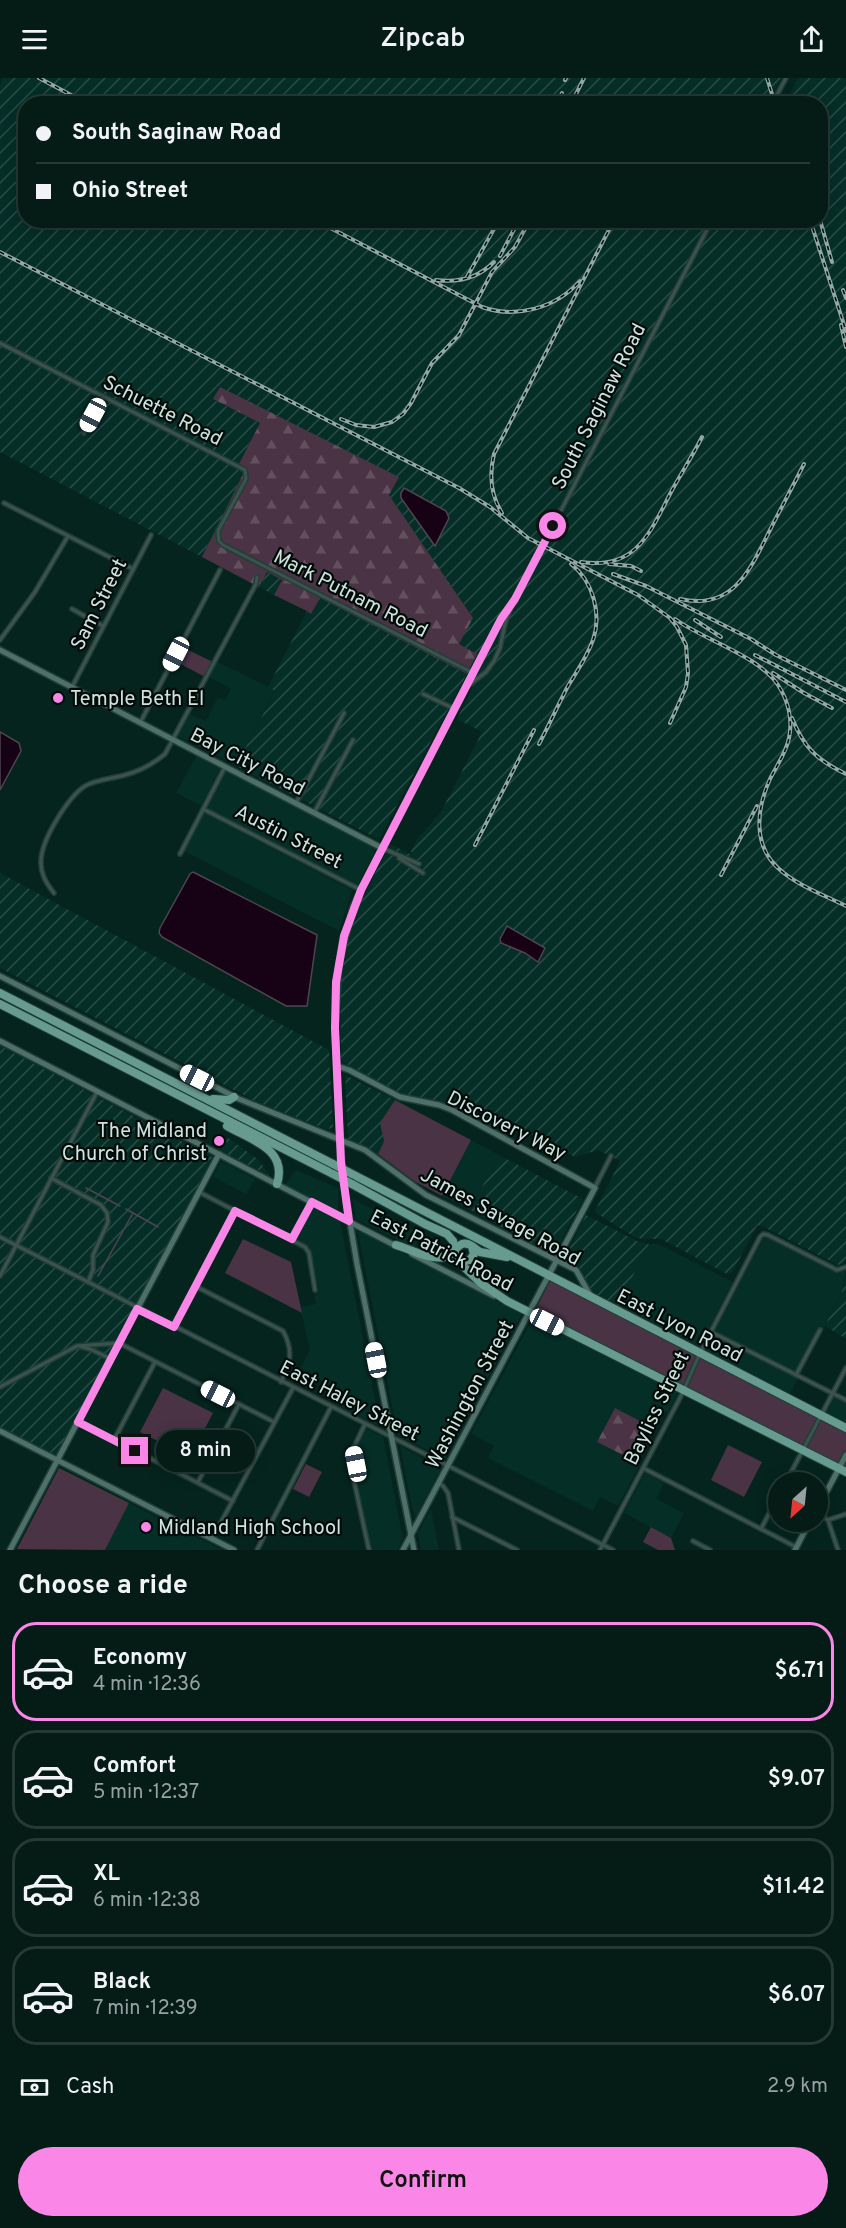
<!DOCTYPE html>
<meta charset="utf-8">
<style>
:root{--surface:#041b16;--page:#122823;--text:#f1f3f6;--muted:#97a1a1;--line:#253935;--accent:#fa87e7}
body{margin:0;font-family:Overpass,sans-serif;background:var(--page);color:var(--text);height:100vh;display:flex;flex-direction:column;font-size:22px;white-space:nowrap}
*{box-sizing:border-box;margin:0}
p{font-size:20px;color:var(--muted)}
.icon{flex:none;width:33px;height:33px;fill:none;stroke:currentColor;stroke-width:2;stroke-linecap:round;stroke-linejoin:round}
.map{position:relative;height:1472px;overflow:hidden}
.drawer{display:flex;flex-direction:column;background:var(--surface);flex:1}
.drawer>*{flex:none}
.guide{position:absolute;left:18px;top:18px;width:810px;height:132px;border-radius:24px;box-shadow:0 3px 15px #0003,0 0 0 2px var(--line);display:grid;align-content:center;height:132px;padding:0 18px;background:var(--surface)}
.needle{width:39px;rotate:207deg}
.buttons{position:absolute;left:768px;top:1394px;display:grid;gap:12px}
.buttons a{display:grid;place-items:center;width:60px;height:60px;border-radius:50%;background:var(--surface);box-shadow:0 3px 15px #0003,0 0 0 2px var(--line);font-size:30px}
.end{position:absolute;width:27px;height:27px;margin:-14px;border:8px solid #fa87e7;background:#111;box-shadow:0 0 0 3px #111}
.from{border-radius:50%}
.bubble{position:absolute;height:42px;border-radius:21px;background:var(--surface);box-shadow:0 3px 15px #0003,0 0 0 2px var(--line);font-size:20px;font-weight:600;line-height:42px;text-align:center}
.car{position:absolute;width:18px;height:36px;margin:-18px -9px;border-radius:8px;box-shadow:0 0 4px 2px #0007;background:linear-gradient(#fff 24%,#345 0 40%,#fff 0 76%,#345 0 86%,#fff 0)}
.guide b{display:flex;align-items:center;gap:21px;height:57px;font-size:22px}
.guide b+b{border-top:2px solid var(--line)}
.guide i{width:15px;height:15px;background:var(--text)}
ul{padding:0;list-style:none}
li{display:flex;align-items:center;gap:18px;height:99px;margin:0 12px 9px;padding:0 6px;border:3px solid var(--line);border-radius:24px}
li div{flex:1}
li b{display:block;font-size:22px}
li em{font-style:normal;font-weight:600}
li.current{border-color:var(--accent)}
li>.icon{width:54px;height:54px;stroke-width:1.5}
h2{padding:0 18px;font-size:27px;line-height:72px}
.pay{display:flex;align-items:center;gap:15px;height:66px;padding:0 18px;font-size:22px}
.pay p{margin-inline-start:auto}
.button{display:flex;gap:12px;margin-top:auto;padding:12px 18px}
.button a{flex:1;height:69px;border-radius:36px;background:var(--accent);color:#111;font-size:24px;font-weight:600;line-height:69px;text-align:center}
header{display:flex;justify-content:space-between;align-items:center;height:78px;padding:0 18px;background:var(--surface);font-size:27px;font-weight:600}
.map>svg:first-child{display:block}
</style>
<header><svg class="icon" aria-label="menu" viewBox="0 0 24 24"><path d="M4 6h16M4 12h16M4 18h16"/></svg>Zipcab<svg class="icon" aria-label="share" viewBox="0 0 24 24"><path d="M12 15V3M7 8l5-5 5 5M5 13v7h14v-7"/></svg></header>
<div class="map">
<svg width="846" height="1472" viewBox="0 0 846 1472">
<defs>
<pattern id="industrial-furrows" width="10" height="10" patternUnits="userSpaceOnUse" patternTransform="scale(1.5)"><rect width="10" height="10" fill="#052e27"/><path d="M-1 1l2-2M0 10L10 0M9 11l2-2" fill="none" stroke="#284c46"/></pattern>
<pattern id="forest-firs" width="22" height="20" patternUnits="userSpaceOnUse" patternTransform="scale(1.5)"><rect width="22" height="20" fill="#493345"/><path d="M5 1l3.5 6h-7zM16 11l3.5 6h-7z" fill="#62505f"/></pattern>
</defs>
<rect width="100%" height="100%" fill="#05241e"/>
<g fill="#052e27">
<path d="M217,584L275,612L236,688L178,658L190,636L206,643L218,619L225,622L231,611L209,599Z"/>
<path d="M196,678L218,689L219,692L201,728L176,715Z"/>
<path d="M227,693L376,770L358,808L208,731L207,728L224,695Z"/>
<path d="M204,735L352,812L339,853L184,773Z"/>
<path d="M471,1062L499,1077L470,1132L442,1118Z"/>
<path d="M221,1083L255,1101L246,1116L213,1099Z"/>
<path d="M296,1092L338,1110V1133L285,1107Z"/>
<path d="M353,1121L421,1156L414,1170L356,1141Z"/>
<path d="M311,1129L340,1143L380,1347L374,1346L333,1325L340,1312L300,1291L310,1272L300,1229L316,1226L314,1217L319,1211L310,1171L295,1159Z"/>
<path d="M360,1153L522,1236L445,1381L398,1358L361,1170L358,1154Z"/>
<path d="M764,1158L837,1194L846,1193L841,1215L823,1253L817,1250L816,1257L793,1297L798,1300L789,1318L705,1275V1272Z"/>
<path d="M649,1166H658L733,1204L699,1270L696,1271L617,1230Z"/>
<path d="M533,1240L561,1257H565L678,1314L668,1335L655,1329L646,1346L615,1330L597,1364L640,1386L618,1428L600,1419L593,1433L488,1380L494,1368L471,1356Z"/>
<path d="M834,1319L846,1324V1347L825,1335Z"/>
<path d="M365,1350L383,1359L403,1461L397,1472H371L355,1398L358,1389L355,1369Z"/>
<path d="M400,1368L441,1390L415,1440L410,1420Z"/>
<path d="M645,1395L664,1405L656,1421L684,1435L671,1460L624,1435Z"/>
<path d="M129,1425L222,1472H105Z"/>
<path d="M431,1431L439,1472H421L418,1455Z"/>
</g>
<g fill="url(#industrial-furrows)">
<path d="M3,0H781L767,26H26V142H820V26L785,25L798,0H846V1180L843,1186L838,1187L760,1147L757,1148L732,1195L727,1196L661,1161H641L631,1157L596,1135L595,1133L620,1083L598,1072L575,1079L499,1040L493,1051L447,1025L399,1015L341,983L340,902L345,868L358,829L390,766L412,777L411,773L417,761L441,734L482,654L457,641L474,606L483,598L469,591L459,566L472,539L389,417L398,400L220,309L214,322L260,345L239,386L246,390L202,479L0,374V6Z"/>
<path d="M267,494L282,502L274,517L259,509Z"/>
<path d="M319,520L467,596L380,759L376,760L236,688L275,613L268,609L307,533L311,535Z"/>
<path d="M0,795L329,972L333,1050L326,1051L257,1024L0,890Z"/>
<path d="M0,968L214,1080L56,1377L0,1350Z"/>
<path d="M345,997L395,1022L381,1045L384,1063L378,1076L348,1061Z"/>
<path d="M228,1060L259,1082L269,1097L221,1073Z"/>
<path d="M499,1077L583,1121L553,1177L470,1132Z"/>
<path d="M586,1137L637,1163L649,1166L617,1230L590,1214L585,1209L580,1191L563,1183Z"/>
<path d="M846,1198V1261L825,1248L841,1216Z"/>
</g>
<g fill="#493345">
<path d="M182,569L213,584L205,599L175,583Z"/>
<path d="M395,1022L471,1062L442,1118L414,1103L378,1076L384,1063L380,1045Z"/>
<path d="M243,1161L291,1184L302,1235L225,1195Z"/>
<path d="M550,1203H553L846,1353V1392L535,1233Z"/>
<path d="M163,1310L213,1335L190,1379L140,1354Z"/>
<path d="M728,1367L762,1384L744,1419L711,1402Z"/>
<path d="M306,1386L322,1394L309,1419L293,1411Z"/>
<path d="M59,1390L129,1425L105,1472L17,1471Z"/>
<path d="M651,1449L671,1460L675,1472H658L643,1464Z"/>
</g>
<g fill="url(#forest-firs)">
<path d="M220,309L399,399L389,417L473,540L459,566L477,576L467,596L320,520L311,536L307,533L274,517L282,502L267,494L259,509L202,479L246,390L239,386L260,345L213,321Z"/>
<path d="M615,1330L646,1346L629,1380L597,1364Z"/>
</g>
<g fill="#170114" stroke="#4e4551" stroke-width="1.5">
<path d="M404,410L446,433L449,440L435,468L401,420V415Z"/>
<path d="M0,654L19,665L21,673L0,712Z"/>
<path d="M193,794L317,857L307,928H286L162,859L159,855L160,850L190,796Z"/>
<path d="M507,848L545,870L538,884L525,875L501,865L500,861Z"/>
</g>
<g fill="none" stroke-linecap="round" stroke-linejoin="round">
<g stroke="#4e4551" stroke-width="1.5">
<path d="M86,1110L120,1128"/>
<path d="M126,1131L158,1149"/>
<path d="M98,1198L133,1135"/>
</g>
<defs>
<g id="street">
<path d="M772,26L786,0"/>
<path d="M0,265L245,392L246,401L218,453L219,463L223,467L473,595"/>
<path d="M84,355L103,319"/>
<path d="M4,425L133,491"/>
<path d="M72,531L103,548"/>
<path d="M0,562L35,514L68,458"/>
<path d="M469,607L486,594L494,583L500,570L505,546L510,532"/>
<path d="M72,609L151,457"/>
<path d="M423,616L455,631"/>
<path d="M140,645L220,492"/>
<path d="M296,725L344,635"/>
<path d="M203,731L361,812"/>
<path d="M314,735L353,662"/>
<path d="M180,776L225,689"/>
<path d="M399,780L423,795"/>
<path d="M419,786L382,770L504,537L515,521L712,142"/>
<path d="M54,815C46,805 40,795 41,782C42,761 68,719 85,708C97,701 111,701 125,697C140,693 153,686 165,676L256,506L257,499"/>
<path d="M51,1100L101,1127L107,1135L108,1144L93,1177V1192L88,1204"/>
<path d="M595,1109L611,1078"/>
<path d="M199,1114L305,1169L309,1175L315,1212"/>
<path d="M0,1159L613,1472"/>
<path d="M292,1161L311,1125"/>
<path d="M0,1198L97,1014"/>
<path d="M195,1208L283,1253C294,1273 290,1285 281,1304"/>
<path d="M174,1249L235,1133"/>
<path d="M711,1254L846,1322"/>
<path d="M82,1269L90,1271L111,1281"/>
<path d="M796,1297L820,1252"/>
<path d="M0,1309L77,1268L119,1265L274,1344"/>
<path d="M78,1343L233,1423"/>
<path d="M365,1346L354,1369L356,1386L353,1398L369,1472"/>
<path d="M114,1362L155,1284"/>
<path d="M643,1390L796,1469"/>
<path d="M198,1404L239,1326"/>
<path d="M786,1404L846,1290"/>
<path d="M439,1405L443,1408L448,1415L459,1472"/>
<path d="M818,1436L828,1442L838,1472"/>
<path d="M452,1439L517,1472"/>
<path d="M828,1442L846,1436"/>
<path d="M761,1451L778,1418"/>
<path d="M212,1461L293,1310"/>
<path d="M693,1463L710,1472"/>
<path d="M257,1472L331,1329"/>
<path d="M600,1472L682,1316L700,1275L760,1159L763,1156L768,1157L837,1192L846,1189"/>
</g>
<g id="secondary">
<path d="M0,572L382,770L353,829L339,885L335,950L340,1061L343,1103L357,1186L414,1472"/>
<path d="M0,898L239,1021L365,1072L426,1117L576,1192L590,1217"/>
<path d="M0,963L398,1169"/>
<path d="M337,988L349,992L400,1019L439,1027L452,1032L595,1110L403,1472"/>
<path d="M412,1176L494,1218"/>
<path d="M0,1353L234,1472"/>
<path d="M818,1430L846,1377"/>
<path d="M10,1472L219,1076"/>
<path d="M795,1472L810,1443"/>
</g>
<g id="highway">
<path d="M0,915L333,1086"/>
<path d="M0,926L333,1096"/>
<path d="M213,1021L229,1022L234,1019"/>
<path d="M227,1048C251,1062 288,1071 277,1106"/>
<path d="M352,1096L846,1350"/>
<path d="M352,1106L425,1146L447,1156L453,1163L456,1179L464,1189L482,1206L507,1223L846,1394"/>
<path d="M396,1167C410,1171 429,1182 444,1179C456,1177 458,1159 472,1168L474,1176L470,1182L462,1183L457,1180"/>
<path d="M473,1169L480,1174L507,1179"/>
</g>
</defs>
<use href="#street" stroke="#213f39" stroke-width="6"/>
<use href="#secondary" stroke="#213f39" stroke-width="8"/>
<use href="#highway" stroke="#213f39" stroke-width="10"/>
<use href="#street" stroke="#3e524d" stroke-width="3"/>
<use href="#secondary" stroke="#4f7068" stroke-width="5"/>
<use href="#highway" stroke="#679b8f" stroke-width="8"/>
<defs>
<g id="rail">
<path d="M39,0L88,26"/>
<path d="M767,0L775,26"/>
<path d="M565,2L566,0"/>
<path d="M557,26L562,15"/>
<path d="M571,26L584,0"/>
<path d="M315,142L482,229C516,241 556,230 580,203"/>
<path d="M810,142L846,253"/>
<path d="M820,142L832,184"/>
<path d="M0,174L459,410L490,429L528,460L638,517L670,540L677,549L686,567L688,595L686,609L670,645"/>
<path d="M500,178L519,142"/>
<path d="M467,199L499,142"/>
<path d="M436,202C458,205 478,200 494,184"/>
<path d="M843,212L846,220"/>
<path d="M841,247L846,269"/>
<path d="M341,341L356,347L374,349L392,344L403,336L411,325L432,285L459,257L492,194L515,169L526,149"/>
<path d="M502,435C490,416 489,397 494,376L614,142"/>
<path d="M581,484C635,492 649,457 670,416C680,397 692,379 702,359"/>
<path d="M609,486L631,488L641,493"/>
<path d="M613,496L646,508L751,561L776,577L846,612"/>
<path d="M680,521C733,533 750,492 770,452C781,430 793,408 804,386"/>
<path d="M675,541C704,562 759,578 778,607C788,622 793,642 789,660C786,675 777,687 770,701C757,730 752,766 778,790C796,807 824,817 846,828"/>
<path d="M695,542L721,559"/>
<path d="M755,577L846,624"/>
<path d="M773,595L804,615L832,630"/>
<path d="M792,640C804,670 817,682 846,696"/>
<path d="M539,666C549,647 558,627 568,608C577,593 587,579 593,562C602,536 593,503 571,486"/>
<path d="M475,767L534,652"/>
<path d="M721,797L757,728"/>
</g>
</defs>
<use href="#rail" stroke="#91a9a4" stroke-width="4"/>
<use href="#rail" stroke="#000b08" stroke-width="1.5" stroke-dasharray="4.5" stroke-linecap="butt"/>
<defs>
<g id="highway-bridge">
<path d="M333,1086L352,1096"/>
<path d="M333,1096L352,1106"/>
</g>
</defs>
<use href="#highway-bridge" stroke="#213f39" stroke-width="10" stroke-linecap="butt"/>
<use href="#highway-bridge" stroke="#679b8f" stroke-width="8"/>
</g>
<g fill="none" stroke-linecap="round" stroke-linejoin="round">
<path stroke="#fa87e7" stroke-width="8" d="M135,1373L78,1344L137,1231L174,1249L235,1133L292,1161L312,1124L349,1143L341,1084L335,950L336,904L344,858L361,812L501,541L515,521L553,448"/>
</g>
<g fill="#fa87e7" stroke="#000b08" stroke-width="2">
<circle cx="58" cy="620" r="6"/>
<circle cx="219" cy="1063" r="6"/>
<circle cx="146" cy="1449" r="6"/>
</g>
<g text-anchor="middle" stroke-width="4.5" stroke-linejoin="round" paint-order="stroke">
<g font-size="20" fill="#cee3de" stroke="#000b08">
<text transform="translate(598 328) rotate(-63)" y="7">South Saginaw Road</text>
<text transform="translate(163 332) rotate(27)" y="7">Schuette Road</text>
<text transform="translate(351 515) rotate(27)" y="7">Mark Putnam Road</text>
<text transform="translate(98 526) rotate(-63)" y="7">Sam Street</text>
<text transform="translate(248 683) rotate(27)" y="7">Bay City Road</text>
<text transform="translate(289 758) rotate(27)" y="7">Austin Street</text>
<text transform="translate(507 1047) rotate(27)" y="7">Discovery Way</text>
<text transform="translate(501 1138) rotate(29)" y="7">James Savage Road</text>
<text transform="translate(442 1172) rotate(27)" y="7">East Patrick Road</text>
<text transform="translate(680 1247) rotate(27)" y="7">East Lyon Road</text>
<text transform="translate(469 1316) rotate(-62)" y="7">Washington Street</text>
<text transform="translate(350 1322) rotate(27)" y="7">East Haley Street</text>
<text transform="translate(656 1330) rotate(-64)" y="7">Bayliss Street</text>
</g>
<g font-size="20" fill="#cee3de" stroke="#000b08" text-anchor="start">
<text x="70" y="627">Temple Beth El</text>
<text x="207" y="1059" text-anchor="end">The Midland<tspan x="207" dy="23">Church of Christ</tspan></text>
<text x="158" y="1456">Midland High School</text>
</g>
</g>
</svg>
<div class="buttons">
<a><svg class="needle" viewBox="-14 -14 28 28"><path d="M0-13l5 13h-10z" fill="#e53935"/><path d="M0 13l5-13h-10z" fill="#97a1a1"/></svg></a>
</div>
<i class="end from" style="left:553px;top:448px"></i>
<i class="end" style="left:135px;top:1373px"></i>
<div class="bubble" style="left:156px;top:1352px;width:99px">8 min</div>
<i class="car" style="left:93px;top:337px;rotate:208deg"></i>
<i class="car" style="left:176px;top:576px;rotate:207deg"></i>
<i class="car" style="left:197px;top:1000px;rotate:297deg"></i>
<i class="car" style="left:547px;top:1244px;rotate:117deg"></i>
<i class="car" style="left:376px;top:1282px;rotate:349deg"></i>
<i class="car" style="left:218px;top:1316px;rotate:297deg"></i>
<i class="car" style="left:356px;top:1386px;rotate:349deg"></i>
<div class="guide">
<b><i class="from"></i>South Saginaw Road</b>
<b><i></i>Ohio Street</b>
</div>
</div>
<section class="drawer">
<h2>Choose a ride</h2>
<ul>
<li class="current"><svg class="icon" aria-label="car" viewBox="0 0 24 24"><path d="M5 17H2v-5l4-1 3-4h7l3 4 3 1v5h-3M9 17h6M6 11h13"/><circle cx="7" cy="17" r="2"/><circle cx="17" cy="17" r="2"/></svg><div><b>Economy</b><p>4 min · 12:36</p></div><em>$6.71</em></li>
<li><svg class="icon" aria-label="car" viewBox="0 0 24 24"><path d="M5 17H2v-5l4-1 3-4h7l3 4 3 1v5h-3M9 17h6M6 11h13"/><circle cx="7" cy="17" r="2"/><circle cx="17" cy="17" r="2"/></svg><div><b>Comfort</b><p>5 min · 12:37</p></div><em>$9.07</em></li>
<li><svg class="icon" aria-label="car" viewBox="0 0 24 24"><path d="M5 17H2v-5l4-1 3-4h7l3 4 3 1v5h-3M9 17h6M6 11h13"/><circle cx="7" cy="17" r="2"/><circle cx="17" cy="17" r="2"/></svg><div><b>XL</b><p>6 min · 12:38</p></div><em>$11.42</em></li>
<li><svg class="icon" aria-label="car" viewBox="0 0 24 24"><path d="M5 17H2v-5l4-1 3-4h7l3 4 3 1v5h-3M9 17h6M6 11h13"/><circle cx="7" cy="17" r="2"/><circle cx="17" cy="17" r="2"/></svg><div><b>Black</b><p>7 min · 12:39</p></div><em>$6.07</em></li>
</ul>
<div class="pay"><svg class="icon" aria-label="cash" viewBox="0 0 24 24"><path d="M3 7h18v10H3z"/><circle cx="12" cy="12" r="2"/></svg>Cash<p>2.9 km</p></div>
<div class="button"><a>Confirm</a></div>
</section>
